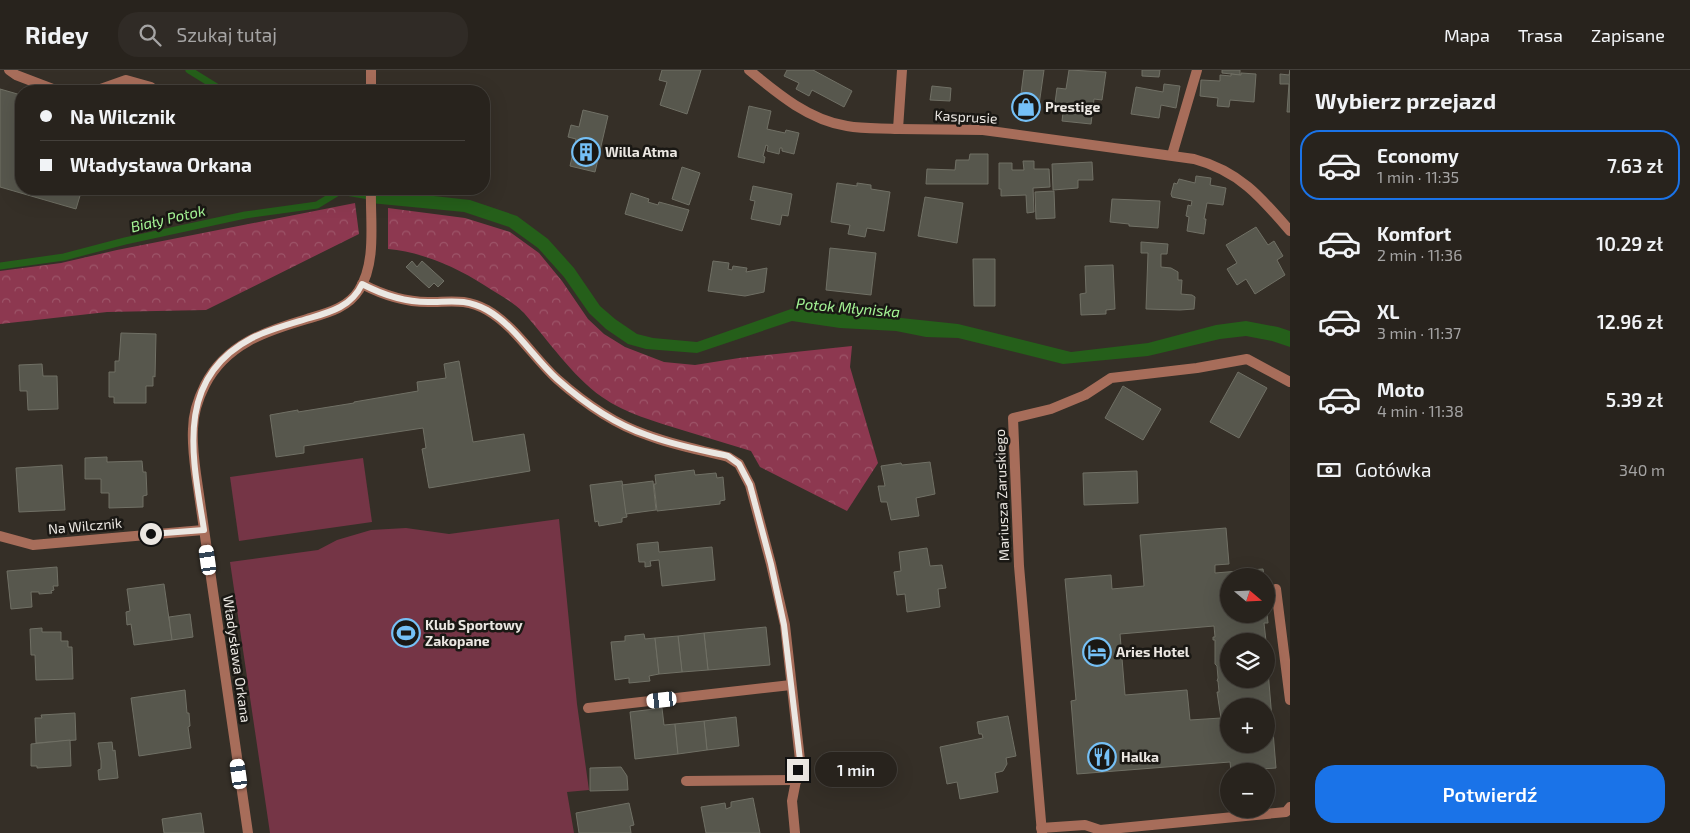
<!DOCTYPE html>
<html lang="pl">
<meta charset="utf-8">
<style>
:root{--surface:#28231d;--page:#302b26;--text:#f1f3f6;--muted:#a5a4a4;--line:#44403b;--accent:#1a73e8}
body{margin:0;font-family:"Exo 2",sans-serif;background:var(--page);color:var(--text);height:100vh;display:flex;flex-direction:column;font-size:19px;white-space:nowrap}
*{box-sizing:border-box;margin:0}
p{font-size:16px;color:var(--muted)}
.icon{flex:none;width:28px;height:28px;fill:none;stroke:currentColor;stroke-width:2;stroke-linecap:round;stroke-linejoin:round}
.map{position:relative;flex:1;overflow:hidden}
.sheet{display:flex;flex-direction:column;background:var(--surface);width:400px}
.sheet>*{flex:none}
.hud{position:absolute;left:15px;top:15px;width:475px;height:110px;border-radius:20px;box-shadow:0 5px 20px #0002,0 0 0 1px var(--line);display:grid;align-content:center;height:110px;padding:0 25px;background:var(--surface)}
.needle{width:32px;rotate:109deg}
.buttons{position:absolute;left:1220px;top:498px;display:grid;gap:10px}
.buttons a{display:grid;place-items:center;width:55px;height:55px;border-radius:50%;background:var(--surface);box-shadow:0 5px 20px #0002,0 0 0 1px var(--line);font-size:25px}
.end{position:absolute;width:22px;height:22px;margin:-11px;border:6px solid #ebe7e2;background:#111;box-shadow:0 0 0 2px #111}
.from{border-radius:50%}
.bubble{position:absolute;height:35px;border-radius:18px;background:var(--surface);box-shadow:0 5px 20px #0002,0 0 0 1px var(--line);font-size:16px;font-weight:600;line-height:35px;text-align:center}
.car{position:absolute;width:15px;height:30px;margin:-15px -8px;border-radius:6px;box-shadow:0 0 4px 1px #0007;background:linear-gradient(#fff 24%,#345 0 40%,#fff 0 76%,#345 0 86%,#fff 0)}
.hud b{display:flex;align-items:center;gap:18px;height:48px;font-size:19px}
.hud b+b{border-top:1px solid var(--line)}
.hud i{width:12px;height:12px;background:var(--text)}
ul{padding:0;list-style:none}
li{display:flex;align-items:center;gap:15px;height:70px;margin:0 10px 8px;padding:0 15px;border:2px solid transparent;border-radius:20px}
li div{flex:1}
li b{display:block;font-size:19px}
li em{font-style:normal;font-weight:600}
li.selected{border-color:var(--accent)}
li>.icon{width:45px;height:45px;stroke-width:1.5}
h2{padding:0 25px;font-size:22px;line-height:60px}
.pay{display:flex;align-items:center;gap:12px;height:55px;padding:0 25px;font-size:19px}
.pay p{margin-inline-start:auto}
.button{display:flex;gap:10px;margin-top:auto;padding:10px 25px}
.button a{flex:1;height:58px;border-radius:20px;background:var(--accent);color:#fff;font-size:20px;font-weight:600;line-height:58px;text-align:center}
header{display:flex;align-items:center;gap:30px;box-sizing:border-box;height:70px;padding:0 25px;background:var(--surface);border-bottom:1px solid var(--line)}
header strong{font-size:24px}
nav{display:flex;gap:28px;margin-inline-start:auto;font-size:18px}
.search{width:350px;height:45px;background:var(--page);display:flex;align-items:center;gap:12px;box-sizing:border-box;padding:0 18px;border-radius:20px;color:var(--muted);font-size:19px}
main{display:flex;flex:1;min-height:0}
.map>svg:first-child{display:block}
</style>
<header>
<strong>Ridey</strong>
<div class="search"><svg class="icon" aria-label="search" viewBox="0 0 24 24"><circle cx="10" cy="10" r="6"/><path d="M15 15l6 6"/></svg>Szukaj tutaj</div>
<nav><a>Mapa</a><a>Trasa</a><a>Zapisane</a></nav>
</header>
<main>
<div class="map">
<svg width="1290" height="763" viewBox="0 0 1290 763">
<defs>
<pattern id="forest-crowns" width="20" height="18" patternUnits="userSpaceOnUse" patternTransform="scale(1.25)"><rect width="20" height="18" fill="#8d3850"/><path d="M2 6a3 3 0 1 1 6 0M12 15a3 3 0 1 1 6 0" fill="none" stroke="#9d5569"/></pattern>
</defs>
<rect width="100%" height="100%" fill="#352f27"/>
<g fill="url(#forest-crowns)">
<path d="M355,133L359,164L206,240L107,242L0,254V201L61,193L117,180Z"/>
<path d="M388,138L465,148L510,162L539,183L562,211L588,249L604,264L625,277L664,292L695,295L739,288L852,276L850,297L878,393L847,441L760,397L751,381C728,374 705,367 682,360C654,351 626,344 602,327C572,306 548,270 524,243C512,231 498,224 484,215C456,197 422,182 388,179Z"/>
</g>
<g fill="#753546">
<path d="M363,388L372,452L239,471L230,407Z"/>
<path d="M559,449L577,634L589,720L567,722L574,763H270L230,492L318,480L337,470L371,460L406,458L449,464Z"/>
</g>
<path fill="#255f1a" d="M371,119L470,130L517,146L548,169L574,198L600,236L615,249L637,264L653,268L697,272L791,239L901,248L958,254L1071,282L1148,273L1216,255L1246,251L1278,257L1290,261V277L1272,271L1246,266L1220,269L1148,286L1063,294L958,268L926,267L896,261L840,258L792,251L697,283L646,279L628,274L606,259L589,243L564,207L538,178L509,157L464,142L370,133Z"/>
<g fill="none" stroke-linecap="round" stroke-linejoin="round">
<g stroke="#255f1a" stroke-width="7">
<path d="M189,0L223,21"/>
<path d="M336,119L340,121L375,127"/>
<path d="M0,196L64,187L125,171L245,145L317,135L340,121"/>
</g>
</g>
<g fill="#57574d" stroke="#707065" fill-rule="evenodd">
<path d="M662,0H701L687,44L660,35L667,12L659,10Z"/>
<path d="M787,0H813L852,21L844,37L812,20L809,26L796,19L799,13L784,6Z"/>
<path d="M1024,0H1044L1038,42L1019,39Z"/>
<path d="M1069,0L1106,2L1102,30L1094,29L1091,54L1062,51L1064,34L1055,33L1057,18L1066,19Z"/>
<path d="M1142,0H1160L1159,7L1142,6Z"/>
<path d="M1222,0H1240V5L1222,3Z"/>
<path d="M1290,0V42H1287L1289,14H1280V4L1289,5Z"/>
<path d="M1241,3L1256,4L1254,32L1230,30L1229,37L1217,36L1218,28L1200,26L1201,10L1220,11V5L1231,6V4L1241,5Z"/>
<path d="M1164,14L1180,16L1176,38L1161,35L1159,48L1131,44L1136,17L1163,22Z"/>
<path d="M932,16L951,18L950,31L930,30Z"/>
<path d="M0,19L21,25V119H82L76,139L0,117Z"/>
<path d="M749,36L771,41L767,59L785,63L786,60L799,63L794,84L782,81V78H780L779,84L767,81L768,76L766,75L763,86L765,87L764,93L738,87Z"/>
<path d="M583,40L608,46L595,102L570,96L576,69L568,67L571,55L579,57Z"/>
<path d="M970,84H988V114H926L927,99L955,100L956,90H969Z"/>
<path d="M1023,91H1034V99H1049L1050,117L1033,118L1034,142L1027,143L1026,125L1001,126V119H999V93H1012V100H1024Z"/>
<path d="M1092,92L1093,110H1078V118L1053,120L1052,94Z"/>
<path d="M682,97L700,103L689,135L672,129Z"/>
<path d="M1196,106L1211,108L1210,115L1226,118L1223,135L1207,133L1204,149H1206L1204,164L1187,161L1189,147L1186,146L1188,135L1191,136L1192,131L1172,127L1171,124L1174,113L1177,114L1179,109L1195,113Z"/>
<path d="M837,113L857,116V113L871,115V119L890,122L884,161L867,158L865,167L848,164L850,155L831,152Z"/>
<path d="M753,116L792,124L788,146L782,145L780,155L751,149L755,131L750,130Z"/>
<path d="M1054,121L1055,148L1036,149L1035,122Z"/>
<path d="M631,123L649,129L648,132L658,135L659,132L689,140L682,161L625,144Z"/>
<path d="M925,127L963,133L957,173L918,166Z"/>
<path d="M1112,129L1160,131L1158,158L1129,156V154L1110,152Z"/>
<path d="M1256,157L1268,175L1274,171L1283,186L1277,190L1285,205L1255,224L1246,209L1237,215L1227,199L1237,193L1226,175Z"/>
<path d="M1141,172L1168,174L1167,184H1161V197L1171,198L1178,202V210H1182L1181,224L1192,225L1195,227L1194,239L1180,240L1146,239L1148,183H1141Z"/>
<path d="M830,178L876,183L871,225L826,220Z"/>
<path d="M973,189H995V236H974Z"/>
<path d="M412,191L417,197L422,191L444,211L438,217L434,213L429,218L406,197Z"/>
<path d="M713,191L729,193L728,199L732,200L733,196L747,198L746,202L767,198L764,222L745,226L708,221Z"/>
<path d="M1113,195L1115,239L1106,240V244L1081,245L1080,224L1086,223L1085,196Z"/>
<path d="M121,263L156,264L155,307L153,306V316H146V333H114V327H109V302H115V291H119Z"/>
<path d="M459,291L473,372L524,364L530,401L429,418L422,379L426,378L423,358L304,376V383L276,387L270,345L298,340V342L354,333V332L418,321L417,312L446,308L444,294Z"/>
<path d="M42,294L43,306H57L58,339L28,340L27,321H20L19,295Z"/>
<path d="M1238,302L1267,318L1239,368L1210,352Z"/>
<path d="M1123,316L1161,339L1143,370L1105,348Z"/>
<path d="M107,387V392L142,391L143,402H146L147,425L143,426V437L109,438V423H101V409H85V388Z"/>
<path d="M930,392L935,424L916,428L919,446L891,450L887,432H881L878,416H885L881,396L901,393L902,395Z"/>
<path d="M62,395L65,440L19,442L16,398Z"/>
<path d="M694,400L695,405L716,403L717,408L723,407L725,430L720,431V434L657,441L654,414H656L655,405Z"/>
<path d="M1137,401L1138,433L1084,435L1083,403Z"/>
<path d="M622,411L627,447L622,448V452L599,456L598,451L595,452L590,415Z"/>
<path d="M653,411L656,440L626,444L622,415Z"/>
<path d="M1226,458L1229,494L1215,495V503L1263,499L1264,506H1229V544H1266V534L1268,553H1264L1266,571H1229V609H1266V576L1276,698L1231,701L1230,692L1077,704L1071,631L1076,630L1065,509L1111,505L1112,519L1144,516L1140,465ZM1214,556L1215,567H1213V570H1215V594L1217,596L1218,608L1217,611H1218L1219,622H1217L1221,648L1190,650L1187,620L1125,625L1120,564ZM1229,636H1266V674H1229Z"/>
<path d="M658,472L659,482L712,477L715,510L662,516L659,490L650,491L651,496L645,497V492H639L637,474Z"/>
<path d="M927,478L930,496L942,495L946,518L938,519L940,537L907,542L905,524L897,525L894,502L901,501L899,482Z"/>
<path d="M57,497L58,516H53L54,520L51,521L52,523L39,524V522H31L32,537L11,539L7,501Z"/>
<path d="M164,514L172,570L134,575L131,554L127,555L126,542L130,541L127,519Z"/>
<path d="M190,544L193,567L172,570L169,547Z"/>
<path d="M766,557L770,595L708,600L704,563Z"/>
<path d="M42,558V562H61V571H68V577H72L73,609L36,610L35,585H31L30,559Z"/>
<path d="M704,563L708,600L682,602L678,566Z"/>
<path d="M644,564L645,569L655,568L659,604L649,606L650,611L629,613V608L615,610L611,572L625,571V566Z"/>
<path d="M678,566L682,602L659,604L655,568Z"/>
<path d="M185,620L187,643H189L190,656L188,657L191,678L139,686L131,628Z"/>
<path d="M662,638L664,655L675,654L678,684L635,689L630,642Z"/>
<path d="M75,643L76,670L36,673L35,648H42L41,645Z"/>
<path d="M1008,646L1016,686L1006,688L1007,694L1003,701L995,703L998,722L960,729L957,712L947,714L940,677L983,668L982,664H979L977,652Z"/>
<path d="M736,647L739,676L707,680L704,651Z"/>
<path d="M704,651L707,680L678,684L675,654Z"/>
<path d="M70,670L71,696L37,698V696H31V674Z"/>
<path d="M112,672L113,681L115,680L118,708L99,710L98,700L101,699V691L98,673Z"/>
<path d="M621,697L627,706L628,720L590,721V698Z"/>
<path d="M753,728L760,763H706L701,737L725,733L726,739L731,737V732Z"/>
<path d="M629,733L634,755L630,756L631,763H579L576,743Z"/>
<path d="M201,743L204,763H164L162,749Z"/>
</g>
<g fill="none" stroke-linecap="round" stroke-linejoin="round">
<g stroke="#a76d5a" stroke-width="10">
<path d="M9,0L16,5L58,21"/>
<path d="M95,21L126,10L151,17L153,21"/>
<path d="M1172,85L1197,0"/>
<path d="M1276,519L1290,630"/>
<path d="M588,638L791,615"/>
<path d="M686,711L797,710"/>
<path d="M1041,758L1085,755L1100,760L1286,742L1290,737"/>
</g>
<g stroke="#a76d5a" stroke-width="10">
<path d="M898,59L983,60L1194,89C1239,101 1261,127 1290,161"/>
<path d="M362,214C383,225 404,232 428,232C451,232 465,228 487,240C515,256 533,287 557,309C583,332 614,354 647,365C673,375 701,380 728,387L739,394L750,415L771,494L785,555L800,690L792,731L795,763"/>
<path d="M0,466L33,475L203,460"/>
<path d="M1042,763L1019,496L1013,348L1051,339L1085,325L1111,308L1197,298L1247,289L1290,312"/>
</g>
<g stroke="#a76d5a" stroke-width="10">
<path d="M749,0C778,24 809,50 847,56C864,59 881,58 898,59L902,0"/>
<path d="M371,21V0"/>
<path d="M248,763L196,404C194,389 192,374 193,359C193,343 198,329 205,315C226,274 266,261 307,249C327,243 348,238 359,220C377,192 370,151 371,119"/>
</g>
</g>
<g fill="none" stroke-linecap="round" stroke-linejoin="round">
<path stroke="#ebe7e2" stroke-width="6" d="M151,464L204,460C193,389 173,309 252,268C270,259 290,254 310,248C331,242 352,236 362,214C383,225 404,232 428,232C451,232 465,228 487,240C515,256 533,287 557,309C583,332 614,354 647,365C673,375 701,380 728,386L739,394L750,415L771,494L784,555L800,690L798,700"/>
</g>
<defs>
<symbol id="shop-ring" viewBox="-11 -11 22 22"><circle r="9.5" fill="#1a1814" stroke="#75c0f6" stroke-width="1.5"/><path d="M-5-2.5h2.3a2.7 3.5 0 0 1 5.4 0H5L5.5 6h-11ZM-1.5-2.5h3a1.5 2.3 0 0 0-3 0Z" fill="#75c0f6"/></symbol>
<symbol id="building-ring" viewBox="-11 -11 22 22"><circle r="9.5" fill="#1a1814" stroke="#75c0f6" stroke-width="1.5"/><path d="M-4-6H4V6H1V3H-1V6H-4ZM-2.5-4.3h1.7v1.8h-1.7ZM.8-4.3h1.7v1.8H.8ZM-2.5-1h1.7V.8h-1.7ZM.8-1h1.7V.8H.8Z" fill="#75c0f6"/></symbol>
<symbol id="stadium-ring" viewBox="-11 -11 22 22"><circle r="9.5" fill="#1a1814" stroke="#75c0f6" stroke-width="1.5"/><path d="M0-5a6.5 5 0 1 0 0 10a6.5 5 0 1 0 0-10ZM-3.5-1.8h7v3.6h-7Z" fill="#75c0f6"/></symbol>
<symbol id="hotel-ring" viewBox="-11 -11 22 22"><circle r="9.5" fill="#1a1814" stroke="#75c0f6" stroke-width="1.5"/><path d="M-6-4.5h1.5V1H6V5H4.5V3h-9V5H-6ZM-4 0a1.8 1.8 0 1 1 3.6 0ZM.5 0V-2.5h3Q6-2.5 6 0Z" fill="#75c0f6"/></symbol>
<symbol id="restaurant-ring" viewBox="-11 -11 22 22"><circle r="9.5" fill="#1a1814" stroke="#75c0f6" stroke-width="1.5"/><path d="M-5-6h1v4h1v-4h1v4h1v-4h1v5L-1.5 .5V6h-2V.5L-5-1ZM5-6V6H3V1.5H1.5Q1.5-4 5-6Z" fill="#75c0f6"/></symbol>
</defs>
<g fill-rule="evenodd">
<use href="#shop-ring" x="1010" y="21" width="32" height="32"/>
<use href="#building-ring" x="570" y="66" width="32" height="32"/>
<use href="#stadium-ring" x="390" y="547" width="32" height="32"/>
<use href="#hotel-ring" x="1081" y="566" width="32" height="32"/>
<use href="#restaurant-ring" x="1086" y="671" width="32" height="32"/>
</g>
<g text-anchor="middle" stroke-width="5" stroke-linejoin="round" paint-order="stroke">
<g font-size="14" font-weight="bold" fill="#ebe7e2" stroke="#1a1814" text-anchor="start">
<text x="1045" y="42">Prestige</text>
<text x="605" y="87">Willa Atma</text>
<text x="425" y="560">Klub Sportowy<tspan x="425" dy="16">Zakopane</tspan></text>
<text x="1116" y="587">Aries Hotel</text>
<text x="1121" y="692">Halka</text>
</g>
<g font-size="14" fill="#ebe7e2" stroke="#1a1814">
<text transform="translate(966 47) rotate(3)" y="5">Kasprusie</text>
<text transform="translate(1002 425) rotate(-92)" y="5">Mariusza Zaruskiego</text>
<text transform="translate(85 456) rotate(-5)" y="5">Na Wilcznik</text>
<text transform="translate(237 589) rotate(82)" y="5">Władysława Orkana</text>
</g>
<g font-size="15" font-style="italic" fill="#a4f495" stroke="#1a1814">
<text transform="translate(168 149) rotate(-13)" y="5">Biały Potok</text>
<text transform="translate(848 238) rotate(5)" y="5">Potok Młyniska</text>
</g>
</g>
</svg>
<div class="buttons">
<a><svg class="needle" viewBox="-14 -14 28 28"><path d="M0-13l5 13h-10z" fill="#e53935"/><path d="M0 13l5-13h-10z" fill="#a5a4a4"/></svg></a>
<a><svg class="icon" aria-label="layers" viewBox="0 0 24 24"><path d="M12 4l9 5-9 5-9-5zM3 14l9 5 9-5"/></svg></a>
<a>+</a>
<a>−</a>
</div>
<i class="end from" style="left:151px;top:464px"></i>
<i class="end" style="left:798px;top:700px"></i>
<div class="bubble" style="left:815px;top:682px;width:82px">1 min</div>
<i class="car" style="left:208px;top:490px;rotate:352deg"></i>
<i class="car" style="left:662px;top:630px;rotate:264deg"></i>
<i class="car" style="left:239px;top:704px;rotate:352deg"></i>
<div class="hud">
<b><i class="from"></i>Na Wilcznik</b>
<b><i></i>Władysława Orkana</b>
</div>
</div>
<section class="sheet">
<h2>Wybierz przejazd</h2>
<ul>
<li class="selected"><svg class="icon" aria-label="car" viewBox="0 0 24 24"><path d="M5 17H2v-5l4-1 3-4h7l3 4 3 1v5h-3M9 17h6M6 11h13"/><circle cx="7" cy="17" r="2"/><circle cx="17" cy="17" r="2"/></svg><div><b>Economy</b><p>1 min · 11:35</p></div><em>7.63 zł</em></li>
<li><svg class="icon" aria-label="car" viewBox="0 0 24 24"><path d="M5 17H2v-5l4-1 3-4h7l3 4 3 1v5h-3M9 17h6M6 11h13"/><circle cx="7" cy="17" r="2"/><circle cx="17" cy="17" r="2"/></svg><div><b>Komfort</b><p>2 min · 11:36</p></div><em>10.29 zł</em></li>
<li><svg class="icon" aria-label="car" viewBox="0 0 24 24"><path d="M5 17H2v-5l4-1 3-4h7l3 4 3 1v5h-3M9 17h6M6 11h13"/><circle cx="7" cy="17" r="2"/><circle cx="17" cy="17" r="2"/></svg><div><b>XL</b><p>3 min · 11:37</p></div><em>12.96 zł</em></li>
<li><svg class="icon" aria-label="car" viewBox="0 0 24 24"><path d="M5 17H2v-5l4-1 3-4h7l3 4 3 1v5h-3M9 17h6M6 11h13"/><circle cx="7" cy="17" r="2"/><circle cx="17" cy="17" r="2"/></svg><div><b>Moto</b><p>4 min · 11:38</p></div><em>5.39 zł</em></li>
</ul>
<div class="pay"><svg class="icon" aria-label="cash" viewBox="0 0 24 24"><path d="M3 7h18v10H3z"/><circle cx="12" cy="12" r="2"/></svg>Gotówka<p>340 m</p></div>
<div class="button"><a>Potwierdź</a></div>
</section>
</main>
